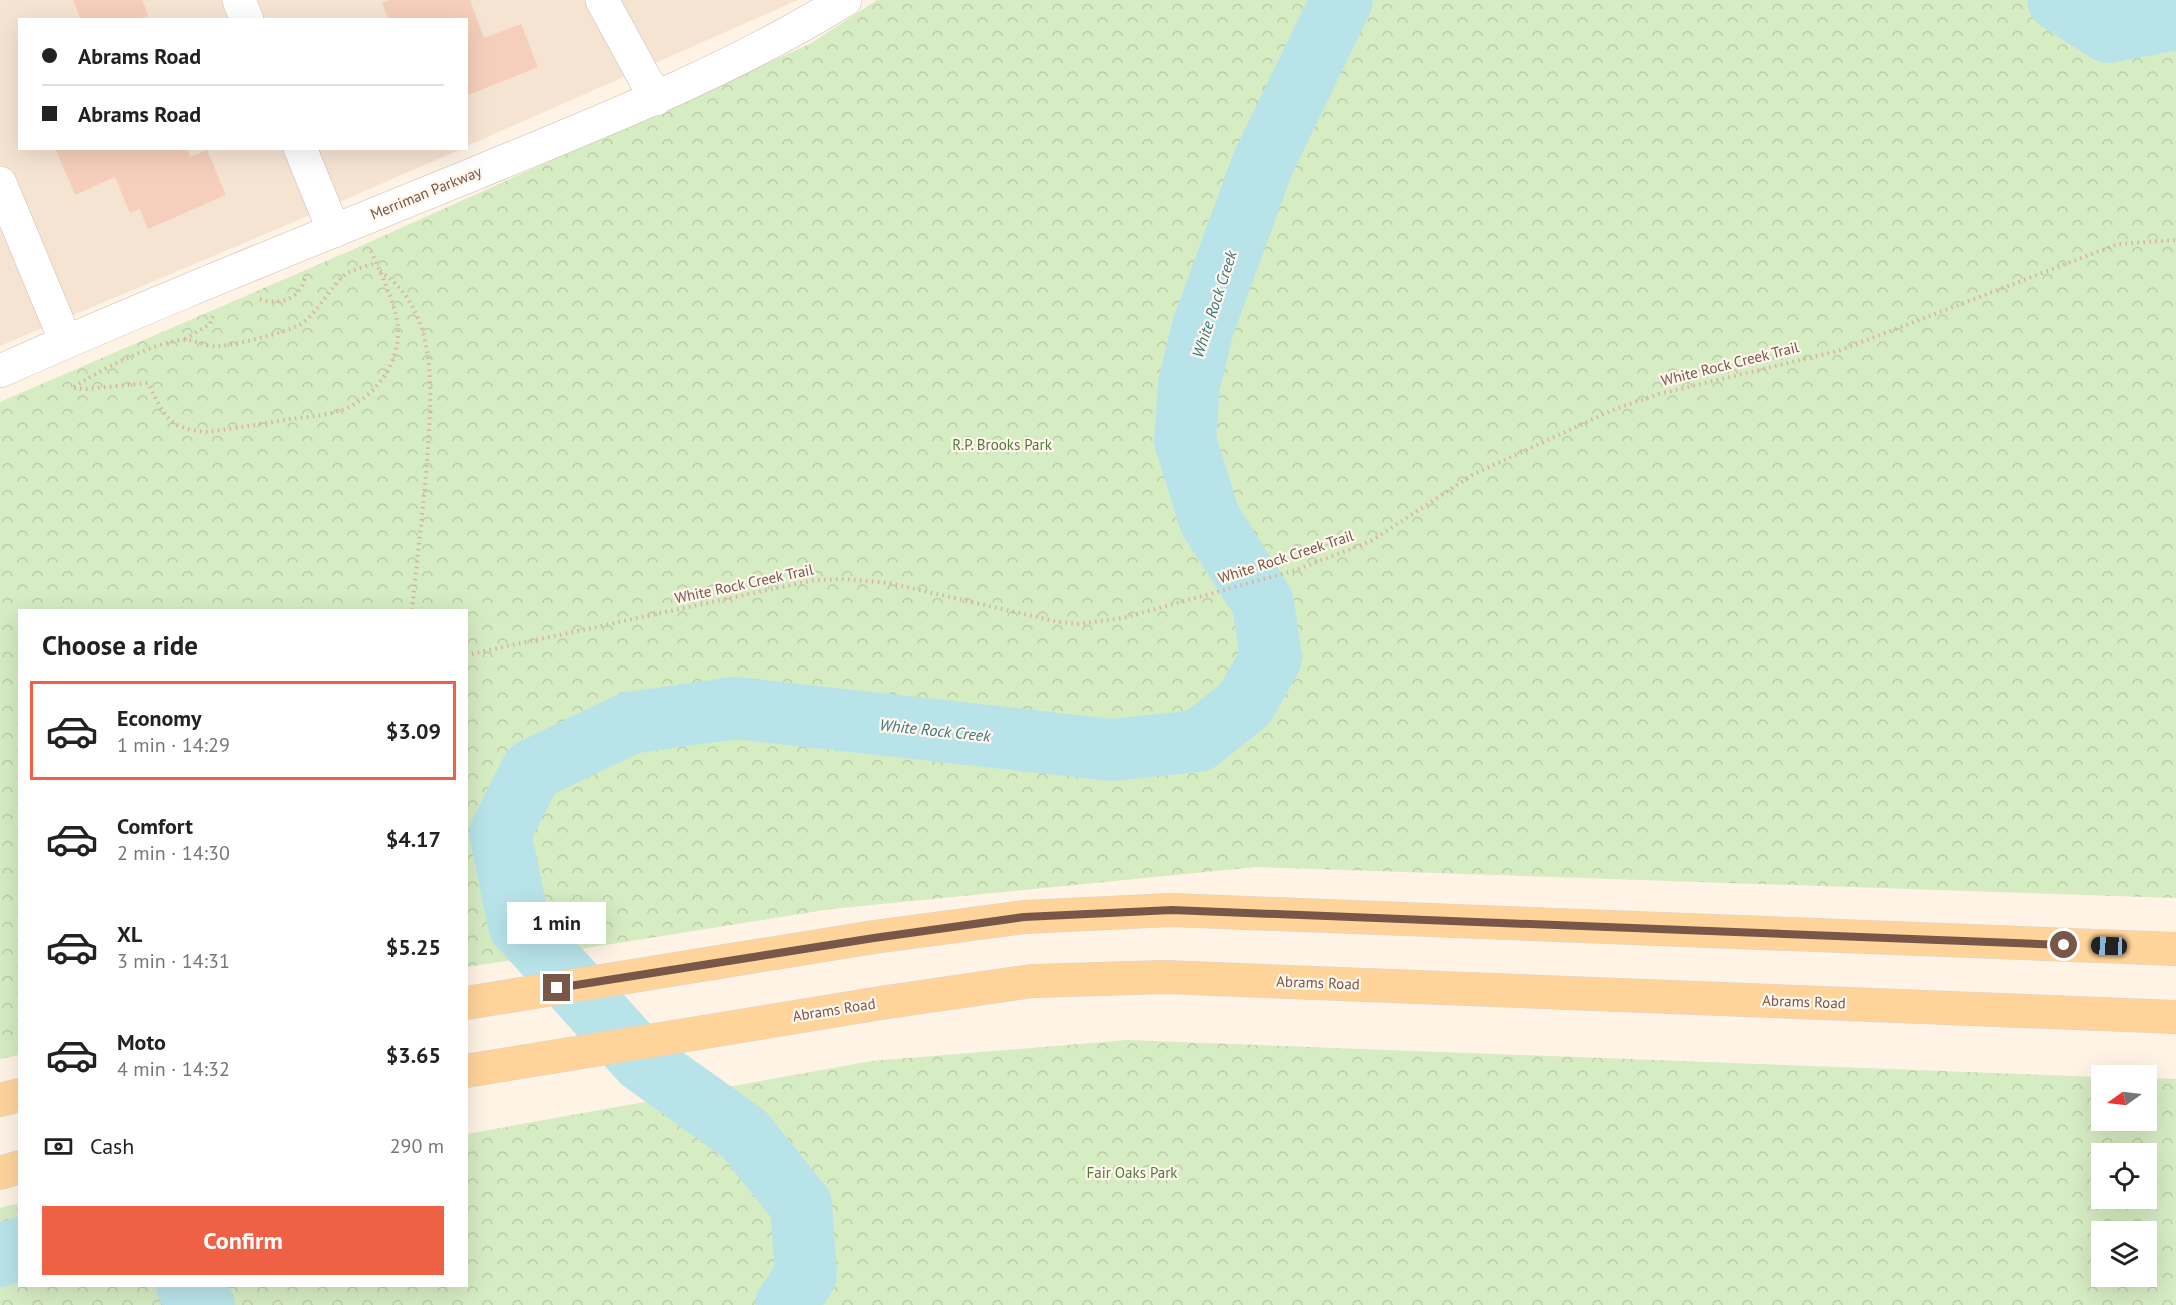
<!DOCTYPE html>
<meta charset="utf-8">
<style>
:root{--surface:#fff;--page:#f2f2f2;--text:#222;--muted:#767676;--line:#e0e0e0;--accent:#ee6144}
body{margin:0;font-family:"PT Sans",sans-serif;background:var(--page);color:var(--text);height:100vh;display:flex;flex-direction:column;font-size:22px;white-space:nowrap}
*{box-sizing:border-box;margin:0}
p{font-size:20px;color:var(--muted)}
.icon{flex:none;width:33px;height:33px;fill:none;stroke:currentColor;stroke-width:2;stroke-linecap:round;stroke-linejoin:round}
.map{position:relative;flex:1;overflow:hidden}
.side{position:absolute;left:18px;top:609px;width:450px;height:678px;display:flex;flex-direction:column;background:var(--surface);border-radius:0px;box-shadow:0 6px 24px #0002}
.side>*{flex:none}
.top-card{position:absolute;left:18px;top:18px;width:450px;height:132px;border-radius:0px;box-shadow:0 6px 24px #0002;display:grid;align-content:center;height:132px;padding:0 24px;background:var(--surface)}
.needle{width:39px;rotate:256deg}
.buttons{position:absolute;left:2091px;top:1065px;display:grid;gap:12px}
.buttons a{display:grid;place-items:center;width:66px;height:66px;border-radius:0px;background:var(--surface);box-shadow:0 6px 24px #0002;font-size:30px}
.end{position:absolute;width:27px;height:27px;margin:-14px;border:8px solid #785749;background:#fff;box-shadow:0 0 0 3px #fff}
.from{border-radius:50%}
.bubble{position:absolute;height:42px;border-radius:0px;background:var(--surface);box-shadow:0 6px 24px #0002;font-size:20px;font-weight:600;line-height:42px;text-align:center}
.car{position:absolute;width:18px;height:36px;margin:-18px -9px;border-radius:8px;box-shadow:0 0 4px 2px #0007;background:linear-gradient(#222 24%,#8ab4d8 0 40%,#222 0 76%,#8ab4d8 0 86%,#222 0)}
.top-card b{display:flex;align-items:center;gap:21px;height:57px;font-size:22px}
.top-card b+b{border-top:2px solid var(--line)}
.top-card i{width:15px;height:15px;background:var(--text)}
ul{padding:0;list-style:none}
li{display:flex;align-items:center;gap:18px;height:99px;margin:0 12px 9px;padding:0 12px;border:3px solid transparent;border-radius:0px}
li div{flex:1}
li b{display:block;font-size:22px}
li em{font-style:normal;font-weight:600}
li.current{border-color:var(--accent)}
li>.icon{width:54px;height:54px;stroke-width:1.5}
h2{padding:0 24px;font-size:27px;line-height:72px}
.pay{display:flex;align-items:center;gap:15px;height:66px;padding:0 24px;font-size:22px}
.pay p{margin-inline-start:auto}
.button{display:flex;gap:12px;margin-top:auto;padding:12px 24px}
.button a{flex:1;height:69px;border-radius:0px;background:var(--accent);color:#fff;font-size:24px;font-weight:600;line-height:69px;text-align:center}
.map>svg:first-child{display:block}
</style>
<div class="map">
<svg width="2176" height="1305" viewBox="0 0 2176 1305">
<defs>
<pattern id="forest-crowns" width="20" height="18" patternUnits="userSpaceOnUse" patternTransform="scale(1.5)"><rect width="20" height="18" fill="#d6ecc3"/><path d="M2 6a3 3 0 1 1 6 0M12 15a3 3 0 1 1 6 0" fill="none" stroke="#bbcca9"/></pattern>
</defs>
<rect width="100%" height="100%" fill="#fef3e5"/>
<path fill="#f6e4d3" d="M0,0H798L467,146L466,20H20V148L461,149L289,224L0,346Z"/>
<g fill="url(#forest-crowns)" fill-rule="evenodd">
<path d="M877,0H2176V898L1256,867L831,909L467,967L466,610H20V1055L0,1059V402L352,250L810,44Z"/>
<path d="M1128,1040L2101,1077L2102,1120H2146L2147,1078L2176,1079V1305H0V1208L19,1203L20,1286H466L467,1134L872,1061ZM2102,1154H2146V1198H2102ZM2102,1232H2146V1276H2102Z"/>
</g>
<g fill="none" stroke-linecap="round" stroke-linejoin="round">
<g stroke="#b8e4e9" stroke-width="62">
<path d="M2058,0L2108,32L2176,19"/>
<path d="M0,1256L20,1248"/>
<path d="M187,1286L204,1305"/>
<path d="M786,1305L806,1275L801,1205L744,1134L642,1061L519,925L500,833L532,770L630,723L735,708L1112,750L1198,741L1245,704L1271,658L1263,603L1210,520L1185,440L1189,385L1203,327L1263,163L1342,0"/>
</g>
</g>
<g fill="#f5cfbb">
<path d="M73,0H142L148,15L140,20H81Z"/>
<path d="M389,0H470L484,38L521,24L538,67L466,96V20H389L382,3Z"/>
<path d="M55,148H187L190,157L207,150L226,195L148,229L140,209L130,213L115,177L75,195Z"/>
</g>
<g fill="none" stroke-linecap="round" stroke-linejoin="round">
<defs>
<g id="minor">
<path d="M239,0L247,20"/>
<path d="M602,0L656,99"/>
<path d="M300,148L334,231"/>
<path d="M0,183L66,342"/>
<path d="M0,371C157,301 317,238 476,173C602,121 728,72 845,0"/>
</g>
<g id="major">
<path d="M466,1003L874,937L1024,917L1171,910L2176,949"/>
<path d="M466,1071L887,1002L1032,981L1165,977L2176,1017"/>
<path d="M0,1100L20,1095"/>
<path d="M0,1173L20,1167"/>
</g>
</defs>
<use href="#minor" stroke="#d2bcad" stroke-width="34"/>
<use href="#major" stroke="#dcd3d0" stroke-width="34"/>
<g stroke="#dab29e" stroke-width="4" stroke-dasharray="1.5 4.5" stroke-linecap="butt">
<path d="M380,271C397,283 409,297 417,316C436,359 430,415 427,461C423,511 417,561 412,610"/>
<path d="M260,299C279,306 300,299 305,278"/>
<path d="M185,339L210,324L213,316"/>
<path d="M74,387C94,373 159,340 183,340C193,339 204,346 215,346C229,347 287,332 299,325C318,314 330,286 346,274C354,269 367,266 376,263"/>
<path d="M74,388L86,389L148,383C165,417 168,429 208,432C235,428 263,424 290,419C305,417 321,416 336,412C374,401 404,361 397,320C392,296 381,274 371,251"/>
<path d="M466,655L814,580L846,579L889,583L1054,621L1077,624L1123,618L1296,570L1371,541L1474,474L1615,409L1659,394L1838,351L2118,244L2176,240"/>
</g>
<use href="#minor" stroke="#fff" stroke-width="33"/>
<use href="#major" stroke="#ffd49b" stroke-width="33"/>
</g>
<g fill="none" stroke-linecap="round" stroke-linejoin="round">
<path stroke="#785749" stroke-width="8" d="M557,988L874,938L1024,917L1172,910L2064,945"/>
</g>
<g text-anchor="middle" stroke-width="4.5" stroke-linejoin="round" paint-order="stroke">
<g font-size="15" fill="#785749" stroke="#fff7ed">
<text transform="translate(426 193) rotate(-22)" y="5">Merriman Parkway</text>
<text transform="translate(1730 364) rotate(-14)" y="5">White Rock Creek Trail</text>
<text transform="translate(1286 557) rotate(-18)" y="5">White Rock Creek Trail</text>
<text transform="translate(744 584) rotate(-12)" y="5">White Rock Creek Trail</text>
<text transform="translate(1318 983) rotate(2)" y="5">Abrams Road</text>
<text transform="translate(1804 1002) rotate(2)" y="5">Abrams Road</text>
<text transform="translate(834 1010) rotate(-9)" y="5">Abrams Road</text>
</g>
<g font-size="15" fill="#52793d" stroke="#fff7ed">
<text x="1002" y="450">R.P. Brooks Park</text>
<text x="1132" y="1178">Fair Oaks Park</text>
</g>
<g font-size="16" font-style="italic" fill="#3b777e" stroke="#fff7ed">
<text transform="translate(1214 304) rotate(-72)" y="6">White Rock Creek</text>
<text transform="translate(935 730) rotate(6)" y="6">White Rock Creek</text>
</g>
</g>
</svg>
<div class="buttons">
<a><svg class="needle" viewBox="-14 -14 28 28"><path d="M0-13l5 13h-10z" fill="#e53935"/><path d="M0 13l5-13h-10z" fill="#767676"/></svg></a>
<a><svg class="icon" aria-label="locate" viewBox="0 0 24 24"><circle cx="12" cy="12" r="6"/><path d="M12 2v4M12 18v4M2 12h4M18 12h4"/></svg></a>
<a><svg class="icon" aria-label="layers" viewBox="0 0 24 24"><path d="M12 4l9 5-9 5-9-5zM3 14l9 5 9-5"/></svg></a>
</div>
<i class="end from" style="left:2064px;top:945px"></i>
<i class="end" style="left:557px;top:988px"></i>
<div class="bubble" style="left:507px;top:902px;width:99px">1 min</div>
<i class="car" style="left:2109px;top:946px;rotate:272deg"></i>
<div class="top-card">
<b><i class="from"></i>Abrams Road</b>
<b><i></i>Abrams Road</b>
</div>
<section class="side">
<h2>Choose a ride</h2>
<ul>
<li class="current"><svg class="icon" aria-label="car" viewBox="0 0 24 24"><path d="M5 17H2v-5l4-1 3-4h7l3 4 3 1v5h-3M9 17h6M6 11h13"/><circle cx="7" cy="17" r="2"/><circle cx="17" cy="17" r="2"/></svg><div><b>Economy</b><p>1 min · 14:29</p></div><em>$3.09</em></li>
<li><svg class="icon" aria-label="car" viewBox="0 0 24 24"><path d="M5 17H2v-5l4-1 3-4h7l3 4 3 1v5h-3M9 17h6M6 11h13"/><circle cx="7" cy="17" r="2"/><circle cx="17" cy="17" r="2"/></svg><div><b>Comfort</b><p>2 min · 14:30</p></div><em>$4.17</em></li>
<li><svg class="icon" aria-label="car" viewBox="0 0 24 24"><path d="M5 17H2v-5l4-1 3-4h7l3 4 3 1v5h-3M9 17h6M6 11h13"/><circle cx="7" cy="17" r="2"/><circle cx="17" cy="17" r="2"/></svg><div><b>XL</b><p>3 min · 14:31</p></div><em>$5.25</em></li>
<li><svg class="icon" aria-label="car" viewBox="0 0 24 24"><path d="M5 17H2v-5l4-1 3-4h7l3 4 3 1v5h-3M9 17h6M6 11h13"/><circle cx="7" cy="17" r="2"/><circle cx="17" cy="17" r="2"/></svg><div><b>Moto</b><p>4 min · 14:32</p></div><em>$3.65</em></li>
</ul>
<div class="pay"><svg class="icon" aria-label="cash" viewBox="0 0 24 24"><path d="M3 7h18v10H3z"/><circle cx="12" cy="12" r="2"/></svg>Cash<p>290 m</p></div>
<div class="button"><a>Confirm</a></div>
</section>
</div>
